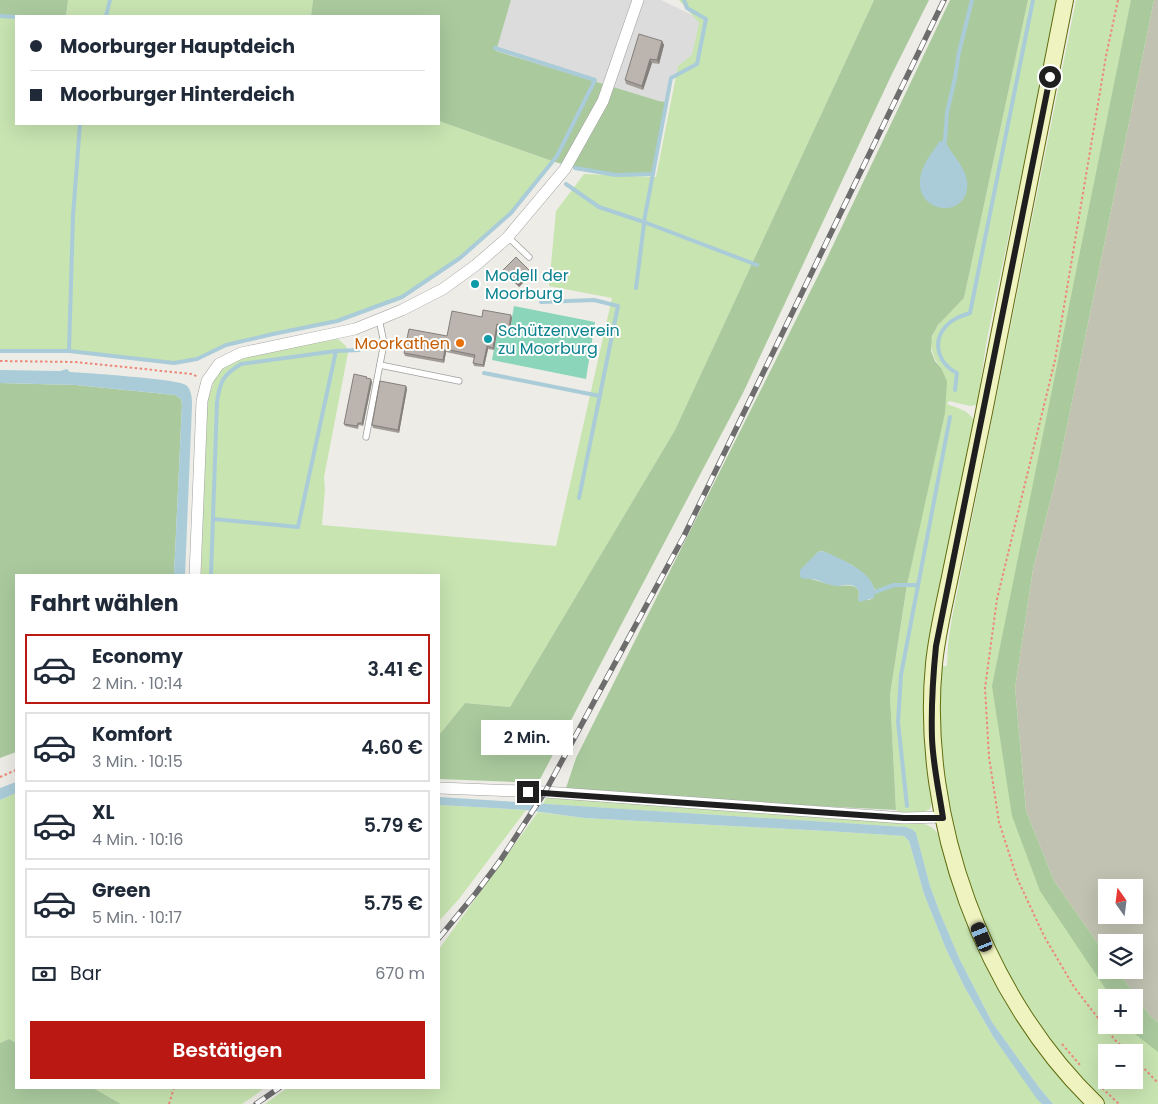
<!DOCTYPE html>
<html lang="de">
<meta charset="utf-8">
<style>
:root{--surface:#fff;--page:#f6f6f7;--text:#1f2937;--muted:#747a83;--line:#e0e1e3;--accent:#ba1813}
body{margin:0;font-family:Poppins,sans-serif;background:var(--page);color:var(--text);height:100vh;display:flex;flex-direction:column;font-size:19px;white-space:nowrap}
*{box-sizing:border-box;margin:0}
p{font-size:16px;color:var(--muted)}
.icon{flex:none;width:28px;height:28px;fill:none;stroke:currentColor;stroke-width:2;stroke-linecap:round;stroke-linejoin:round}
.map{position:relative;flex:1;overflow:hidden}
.details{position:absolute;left:15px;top:574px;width:425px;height:515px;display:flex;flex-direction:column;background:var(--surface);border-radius:0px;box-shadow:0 5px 20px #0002}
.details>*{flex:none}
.hud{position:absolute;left:15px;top:15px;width:425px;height:110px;border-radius:0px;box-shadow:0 5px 20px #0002;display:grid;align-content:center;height:110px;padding:0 15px;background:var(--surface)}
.needle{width:32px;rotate:346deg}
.fabs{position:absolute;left:1098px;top:879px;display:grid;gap:10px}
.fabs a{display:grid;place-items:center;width:45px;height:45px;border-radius:0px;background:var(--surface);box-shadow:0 5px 20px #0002;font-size:25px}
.end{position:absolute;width:22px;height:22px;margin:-11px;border:6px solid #1f1f1f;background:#fff;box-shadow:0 0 0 2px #fff}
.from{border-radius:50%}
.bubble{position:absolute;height:35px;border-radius:0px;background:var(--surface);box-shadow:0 5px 20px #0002;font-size:16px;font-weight:600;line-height:35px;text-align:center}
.car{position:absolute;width:15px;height:30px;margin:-15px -8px;border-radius:6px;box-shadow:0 0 4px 1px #0007;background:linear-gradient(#222 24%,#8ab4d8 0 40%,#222 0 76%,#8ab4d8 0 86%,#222 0)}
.hud b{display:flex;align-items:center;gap:18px;height:48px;font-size:19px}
.hud b+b{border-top:1px solid var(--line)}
.hud i{width:12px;height:12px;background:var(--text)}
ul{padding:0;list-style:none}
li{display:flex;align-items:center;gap:15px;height:70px;margin:0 10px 8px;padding:0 5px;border:2px solid var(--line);border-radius:0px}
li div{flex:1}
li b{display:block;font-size:19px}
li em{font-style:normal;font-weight:600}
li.selected{border-color:var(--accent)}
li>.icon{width:45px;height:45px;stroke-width:1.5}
h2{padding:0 15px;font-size:22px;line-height:60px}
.pay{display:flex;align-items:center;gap:12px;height:55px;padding:0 15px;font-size:19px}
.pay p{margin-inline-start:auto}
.action{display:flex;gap:10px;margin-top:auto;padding:10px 15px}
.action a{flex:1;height:58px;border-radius:0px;background:var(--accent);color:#fff;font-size:20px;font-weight:600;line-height:58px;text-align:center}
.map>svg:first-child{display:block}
</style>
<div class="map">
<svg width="1158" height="1104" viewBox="0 0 1158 1104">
<rect width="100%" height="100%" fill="#eeece6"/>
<path fill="#dddcdc" d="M511,0H661L705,21L696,62L673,76L667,102L659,101L495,51Z"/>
<path fill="#c2c2b2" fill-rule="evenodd" d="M1154,0H1158V1022L1150,1016L1117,970H1134V942H1106V955L1054,881L1026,811L1015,688L1033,569L1058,470ZM1106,888H1134V915H1106Z"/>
<g fill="#c8e4b1" fill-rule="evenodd">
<path d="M68,0H313L311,16H66Z"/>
<path d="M679,0H874L675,430L510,707L465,703L439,735V575H201L207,403L215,378L222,369L246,356L338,339L346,346L348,353L324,477L325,489L322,525L556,546L612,298L549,286L556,211L584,174L656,177L678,66L692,55L699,23Z"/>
<path d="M1028,0H1058L987,339L977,405L970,406L949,401L947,404C957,408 969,410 974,421L925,697V733L933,800L930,809L924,812L904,814L896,810L890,695L941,368C917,337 943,320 964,298Z"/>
<path d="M1076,0H1154L1058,470L1033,569L1015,688L1026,811L1054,881L1106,955V970H1117L1150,1016L1158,1022V1104H1104L1094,1095L1065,1062L1024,1004L984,928L959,859L943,783L938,708L941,666H947L948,644L952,618ZM1106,998H1134V1025H1106ZM1106,1052H1134V1080H1106Z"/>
<path d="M0,16L16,17V124H439V121L552,161L511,213L460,258L402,297L337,321L273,334L226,345L187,361L174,363L69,351H0Z"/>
<path d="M16,793V1043L9,1039L0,1043V800Z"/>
<path d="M546,798L902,821C916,823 930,821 938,834L958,896L1087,1104H1053L1038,1086L992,1022L960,960L940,913L930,886L916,834L913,830L906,827L543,804Z"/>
<path d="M439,805L526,810L459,899L439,921Z"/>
<path d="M538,812L584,818L827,831L904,836L909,841L924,894L946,949L965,988L994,1038L1042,1104H265L287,1088H439V949Z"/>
<path d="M93,1088H264L254,1096L242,1104H121Z"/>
</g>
<g fill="#aaca9e" fill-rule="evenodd">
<path d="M0,0H68L66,16H0Z"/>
<path d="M313,0H511L496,51L659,101L667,102L653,173L616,175L575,168L552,161L439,121V16H311Z"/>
<path d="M874,0H929L891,76L743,393L538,783L439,779V735L465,703L510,707L675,430Z"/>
<path d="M950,0H1028L964,298L938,325L932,336L931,351L935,361L941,368L947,381L945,413L907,585L890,695L896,810L601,795L566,788L576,758L825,262ZM823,551L845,562L852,565L875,589L873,598L869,600L858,599C863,581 846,587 836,585C827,584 819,581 811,579L812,559L818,552Z"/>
<path d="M1131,0H1154L1058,470L1033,569L1015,688L1026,811L1054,881L1106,955V970H1117L1150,1016L1158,1022V1052L1135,1034L1129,1025H1134V998L1111,997L1040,891L1012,816L992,686Z"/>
<path d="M0,383L76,385L175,395L181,399L182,405L174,575H16V752L0,758Z"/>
<path d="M9,1039L16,1043V1088H93L121,1104H0V1043Z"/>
</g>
<path fill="#8bd6bb" d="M514,306L595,322L586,379L492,360L498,327L510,329Z"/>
<g fill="#aaccd8">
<path d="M940,141H945C951,154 965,166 967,181C971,221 911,215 921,174C924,162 933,151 940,141Z"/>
<path d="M67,369L70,372C86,373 178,379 186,385C192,390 192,399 192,406L185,575H174L182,405L181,399L175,395L76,385L0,383V370L60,371Z"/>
<path d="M823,551C840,559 881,574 874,598L859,602L858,599C859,596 860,592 857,588C852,583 844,585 838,586C828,586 821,580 811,579C807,578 805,580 800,577V570L818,552Z"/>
<path d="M16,782V793L0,800V788Z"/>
<path d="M439,797L906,827L913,830L916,833L930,886L940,913L960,960L992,1022L1038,1086L1053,1104H1042L1037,1099L994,1038L965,988L946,949L924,894L909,841L904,836L827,831L584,818L526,810L439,805Z"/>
</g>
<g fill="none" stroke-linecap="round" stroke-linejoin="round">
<g stroke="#aaccd8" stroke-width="4">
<path d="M0,16L16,17"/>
<path d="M106,16L110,0"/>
<path d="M945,141L947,113L955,78L959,52L972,0"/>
<path d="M575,168L616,175L653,174"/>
<path d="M566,184L599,207L644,222L757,265"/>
<path d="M636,288L645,216L671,78L697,64L706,19L687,8L684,0"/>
<path d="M541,302L594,300L618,306L579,498"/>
<path d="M0,351H69L73,216L80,124"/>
<path d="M69,351L174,363L197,359L226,345L273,334L337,321L402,297L460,258L511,213L557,156L595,80L495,48"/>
<path d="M336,351L359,350"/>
<path d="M484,373L600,396"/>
<path d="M955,390L957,373C939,364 931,343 946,326C952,319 961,316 970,313L1033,0"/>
<path d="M211,575L217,402C220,381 223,375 241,364L336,351L298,527L213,519"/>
<path d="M875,592L894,585H918"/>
<path d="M907,806L898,722L901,675L950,417"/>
</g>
<defs>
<g id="service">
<path d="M508,237L529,257"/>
<path d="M380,365L459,381"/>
<path d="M366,437L384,343L379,319"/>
</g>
<g id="minor">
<path d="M195,575L202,401L207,381L219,364L241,353L355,329L402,310L443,289L476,265L507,238L565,169L603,101L638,0"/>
<path d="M439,788L545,792L904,818L943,817"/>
</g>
<path id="secondary" d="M1065,0C1038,137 1011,275 984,412C973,465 962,519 951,572C945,602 937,633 934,664C919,818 984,997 1096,1104"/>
</defs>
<use href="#service" stroke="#a0a0a0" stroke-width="7"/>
<use href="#minor" stroke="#a0a0a0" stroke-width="12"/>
<use href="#secondary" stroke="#5f6c0f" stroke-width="18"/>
<g stroke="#ec8879" stroke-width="2" stroke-dasharray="2.5 2.5" stroke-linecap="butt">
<path d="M1118,0L1106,56L1055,360L997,599L985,688L989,757L999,822L1017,878L1044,936L1074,987L1115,1040L1128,1052"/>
<path d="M0,361L76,362L192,374L198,377"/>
<path d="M0,777L16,770"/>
<path d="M1062,1044L1080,1065"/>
<path d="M1134,1058L1158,1083"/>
<path d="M1102,1088L1119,1104"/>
<path d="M169,1104L173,1091L174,1088"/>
</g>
<use href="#service" stroke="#fff" stroke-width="5.5"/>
<use href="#minor" stroke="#fff" stroke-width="11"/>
<use href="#secondary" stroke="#eff3bf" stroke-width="16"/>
<defs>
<g id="rail">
<path d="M439,938L476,893L500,861L545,792L684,536L944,0"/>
<path d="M256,1104L279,1088"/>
</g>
</defs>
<use href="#rail" stroke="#6d6d6d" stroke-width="5.5"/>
<use href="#rail" stroke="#fff" stroke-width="4" stroke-dasharray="11" stroke-linecap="butt"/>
</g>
<g fill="#a29c96">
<path d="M662,41L664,45L659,64L652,63L643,90L626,84L625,80Z"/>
<path d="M503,270L531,272L532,274L519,287L504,273Z"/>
<path d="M482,317L512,318L510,329L498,327L494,350L488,349L484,367L474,366L473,363L474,358L446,352L444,363L405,356L404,353L447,336Z"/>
<path d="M367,377V379L372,382L363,426L359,425L358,429L345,426L344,424Z"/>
<path d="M406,386L407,389L399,433L373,428L372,425Z"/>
</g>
<g fill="#847f7a">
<path d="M662,41L664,45L659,64L657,60Z"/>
<path d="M650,59L652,63L643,90L642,86Z"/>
<path d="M531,272L532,274L519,287L518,285Z"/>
<path d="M511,315L512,318L510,329L509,327Z"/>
<path d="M497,324L498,327L494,350L493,348Z"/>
<path d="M487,346L488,349L484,367L483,365Z"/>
<path d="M445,349L446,352L444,363L443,360Z"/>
<path d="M371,379L372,382L363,426L362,423Z"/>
<path d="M406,386L407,389L399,433L398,430Z"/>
</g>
<g fill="#bcb5af" stroke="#847f7a">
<path d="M639,34L662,41L657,60L650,59L642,86L625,80Z"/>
<path d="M516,257L531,272L518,285L503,270Z"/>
<path d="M483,310L511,315L509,327L497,324L493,348L487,346L483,365L473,363L475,355L445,349L443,360L404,353L409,329L447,336L452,311L482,317Z"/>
<path d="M354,374L367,377L366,378L371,379L362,423H358L357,426L344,424Z"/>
<path d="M380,381L406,386L398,430L372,425Z"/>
</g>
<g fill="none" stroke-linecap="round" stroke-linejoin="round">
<path stroke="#1f1f1f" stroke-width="6" d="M528,792L904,818H943C939,791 933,765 932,738C931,707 933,676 936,646L1050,77"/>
</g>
<g fill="#0f9aa8" stroke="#fff" stroke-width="2">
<circle cx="475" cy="284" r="5"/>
<circle cx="488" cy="339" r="5"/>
</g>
<circle fill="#e8710a" stroke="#fff" stroke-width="2" cx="460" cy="343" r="5"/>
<g text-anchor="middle" stroke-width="4" stroke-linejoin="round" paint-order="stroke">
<g font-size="16" fill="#0d838f" stroke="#fff" text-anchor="start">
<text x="485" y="281">Modell der<tspan x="485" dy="18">Moorburg</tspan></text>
<text x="498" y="336">Schützenverein<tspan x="498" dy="18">zu Moorburg</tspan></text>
</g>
<g font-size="16" fill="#c56008" stroke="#fff" text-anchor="end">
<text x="450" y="349">Moorkathen</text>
</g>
</g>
</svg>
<div class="fabs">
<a><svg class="needle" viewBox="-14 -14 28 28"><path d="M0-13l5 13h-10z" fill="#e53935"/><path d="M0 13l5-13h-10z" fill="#747a83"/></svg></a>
<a><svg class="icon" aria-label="layers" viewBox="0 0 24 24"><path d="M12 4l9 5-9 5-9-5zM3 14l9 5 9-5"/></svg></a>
<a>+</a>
<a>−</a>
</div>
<i class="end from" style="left:1050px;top:77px"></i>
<i class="end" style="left:528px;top:792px"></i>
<div class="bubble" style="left:481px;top:720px;width:92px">2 Min.</div>
<i class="car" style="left:982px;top:937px;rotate:338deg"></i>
<div class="hud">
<b><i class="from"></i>Moorburger Hauptdeich</b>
<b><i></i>Moorburger Hinterdeich</b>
</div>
<section class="details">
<h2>Fahrt wählen</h2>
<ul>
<li class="selected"><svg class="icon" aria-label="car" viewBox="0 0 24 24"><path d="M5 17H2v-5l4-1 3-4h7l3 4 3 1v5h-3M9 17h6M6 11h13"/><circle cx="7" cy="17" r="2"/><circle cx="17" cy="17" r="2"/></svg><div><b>Economy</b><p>2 Min. · 10:14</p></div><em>3.41 €</em></li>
<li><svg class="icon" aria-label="car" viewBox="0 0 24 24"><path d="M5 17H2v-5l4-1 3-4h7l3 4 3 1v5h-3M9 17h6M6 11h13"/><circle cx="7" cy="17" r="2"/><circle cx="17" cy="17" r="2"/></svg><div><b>Komfort</b><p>3 Min. · 10:15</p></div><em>4.60 €</em></li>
<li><svg class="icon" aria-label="car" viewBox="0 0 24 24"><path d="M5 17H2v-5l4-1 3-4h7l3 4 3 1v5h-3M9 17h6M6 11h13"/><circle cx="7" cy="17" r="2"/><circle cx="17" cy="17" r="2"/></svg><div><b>XL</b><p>4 Min. · 10:16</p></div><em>5.79 €</em></li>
<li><svg class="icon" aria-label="car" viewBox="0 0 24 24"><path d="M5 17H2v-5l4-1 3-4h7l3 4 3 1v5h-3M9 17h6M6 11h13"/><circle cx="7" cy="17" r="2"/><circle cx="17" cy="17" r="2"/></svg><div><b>Green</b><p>5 Min. · 10:17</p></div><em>5.75 €</em></li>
</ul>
<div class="pay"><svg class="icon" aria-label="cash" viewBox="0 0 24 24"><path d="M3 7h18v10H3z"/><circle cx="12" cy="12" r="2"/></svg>Bar<p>670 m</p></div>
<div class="action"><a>Bestätigen</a></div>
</section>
</div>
